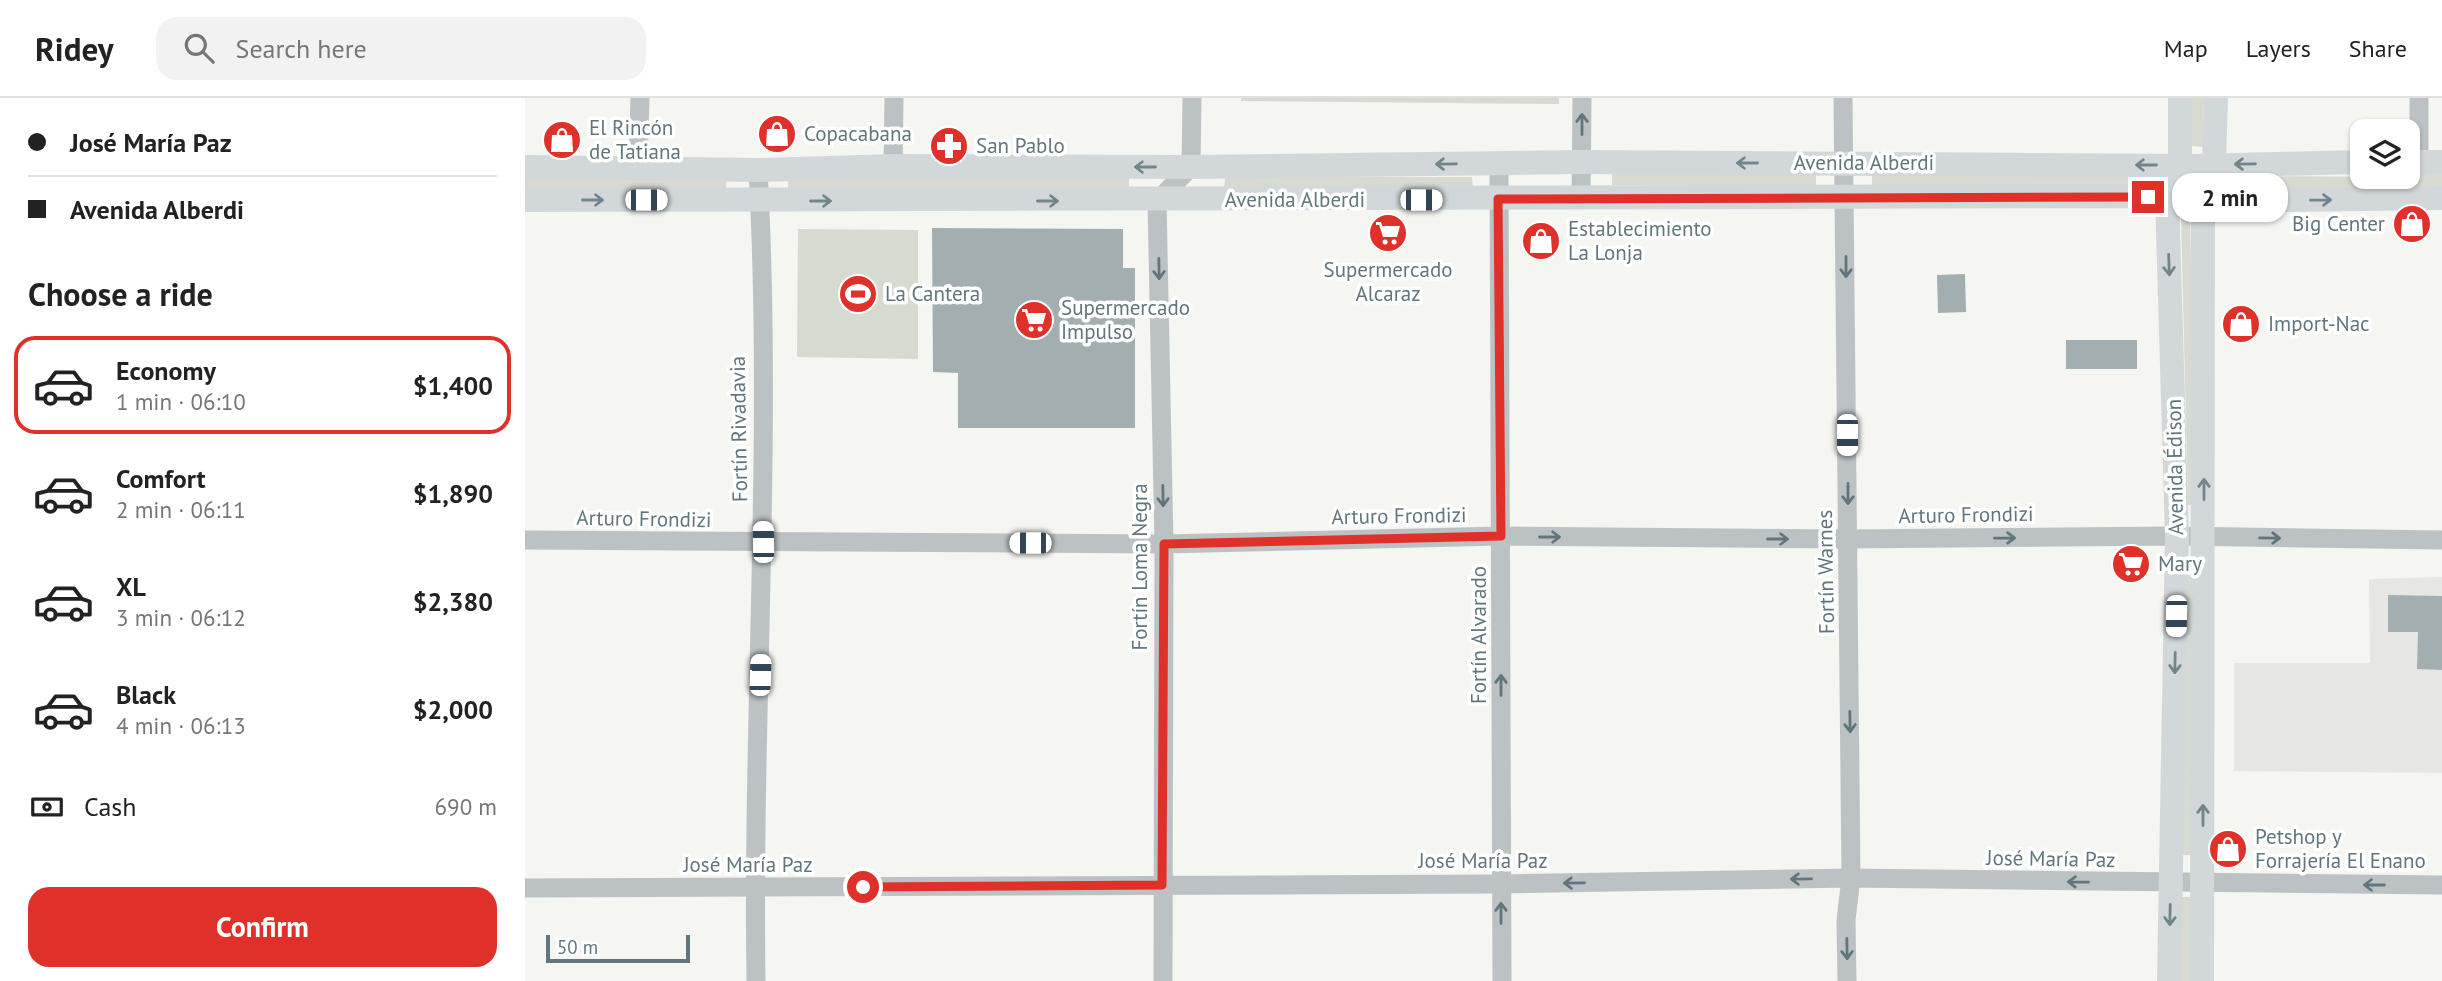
<!DOCTYPE html>
<meta charset="utf-8">
<style>
:root{--surface:#fff;--page:#f2f2f2;--text:#222;--muted:#767676;--line:#e0e0e0;--accent:#df3129}
body{margin:0;font-family:"PT Sans",sans-serif;background:var(--page);color:var(--text);height:100vh;display:flex;flex-direction:column;font-size:26px;white-space:nowrap}
*{box-sizing:border-box;margin:0}
p{font-size:23px;color:var(--muted)}
.icon{flex:none;width:38px;height:38px;fill:none;stroke:currentColor;stroke-width:2;stroke-linecap:round;stroke-linejoin:round}
.map{position:relative;flex:1;overflow:hidden}
.details{display:flex;flex-direction:column;background:var(--surface);width:525px}
.details>*{flex:none}
.hud{display:grid;align-content:center;height:154px;padding:0 28px;background:var(--surface)}
.tools{position:absolute;left:1825px;top:21px;display:grid;gap:14px}
.tools a{display:grid;place-items:center;width:70px;height:70px;border-radius:14px;background:var(--surface);box-shadow:0 2px 5px #0004;font-size:35px}
.scale{position:absolute;left:21px;bottom:18px;width:144px;box-sizing:border-box;padding-left:7px;border:4px solid #61767c;border-top:0;font-size:19px;line-height:24px;white-space:nowrap;color:#61767c;-webkit-text-stroke:5px #fff;paint-order:stroke}
.end{position:absolute;width:32px;height:32px;margin:-16px;border:9px solid #df3129;background:#fff;box-shadow:0 0 0 4px #fff}
.from{border-radius:50%}
.bubble{position:absolute;height:49px;border-radius:21px;background:var(--surface);box-shadow:0 2px 5px #0004;font-size:23px;font-weight:600;line-height:49px;text-align:center}
.car{position:absolute;width:21px;height:42px;margin:-21px -10px;border-radius:9px;box-shadow:0 0 5px 2px #0007;background:linear-gradient(#fff 24%,#345 0 40%,#fff 0 76%,#345 0 86%,#fff 0)}
.hud b{display:flex;align-items:center;gap:24px;height:66px;font-size:26px}
.hud b+b{border-top:2px solid var(--line)}
.hud i{width:18px;height:18px;background:var(--text)}
ul{padding:0;list-style:none}
li{display:flex;align-items:center;gap:21px;height:98px;margin:0 14px 10px;padding:0 14px;border:4px solid transparent;border-radius:21px}
li div{flex:1}
li b{display:block;font-size:26px}
li em{font-style:normal;font-weight:600}
li.on{border-color:var(--accent)}
li>.icon{width:63px;height:63px;stroke-width:1.5}
h2{padding:0 28px;font-size:32px;line-height:84px}
.pay{display:flex;align-items:center;gap:18px;height:77px;padding:0 28px;font-size:26px}
.pay p{margin-inline-start:auto}
.cta{display:flex;gap:14px;margin-top:auto;padding:14px 28px}
.cta a{flex:1;height:80px;border-radius:21px;background:var(--accent);color:#fff;font-size:28px;font-weight:600;line-height:80px;text-align:center}
header{display:flex;align-items:center;gap:42px;box-sizing:border-box;height:98px;padding:0 35px;background:var(--surface);border-bottom:2px solid var(--line)}
header strong{font-size:33px}
nav{display:flex;gap:38px;margin-inline-start:auto;font-size:24px}
.search{width:490px;height:63px;background:var(--page);display:flex;align-items:center;gap:18px;box-sizing:border-box;padding:0 24px;border-radius:21px;color:var(--muted);font-size:26px}
main{display:flex;flex:1;min-height:0}
.map>svg:first-child{display:block}
</style>
<header>
<strong>Ridey</strong>
<div class="search"><svg class="icon" aria-label="search" viewBox="0 0 24 24"><circle cx="10" cy="10" r="6"/><path d="M15 15l6 6"/></svg>Search here</div>
<nav><a>Map</a><a>Layers</a><a>Share</a></nav>
</header>
<main>
<section class="details">
<div class="hud">
<b><i class="from"></i>José María Paz</b>
<b><i></i>Avenida Alberdi</b>
</div>
<h2>Choose a ride</h2>
<ul>
<li class="on"><svg class="icon" aria-label="car" viewBox="0 0 24 24"><path d="M5 17H2v-5l4-1 3-4h7l3 4 3 1v5h-3M9 17h6M6 11h13"/><circle cx="7" cy="17" r="2"/><circle cx="17" cy="17" r="2"/></svg><div><b>Economy</b><p>1 min · 06:10</p></div><em>$1,400</em></li>
<li><svg class="icon" aria-label="car" viewBox="0 0 24 24"><path d="M5 17H2v-5l4-1 3-4h7l3 4 3 1v5h-3M9 17h6M6 11h13"/><circle cx="7" cy="17" r="2"/><circle cx="17" cy="17" r="2"/></svg><div><b>Comfort</b><p>2 min · 06:11</p></div><em>$1,890</em></li>
<li><svg class="icon" aria-label="car" viewBox="0 0 24 24"><path d="M5 17H2v-5l4-1 3-4h7l3 4 3 1v5h-3M9 17h6M6 11h13"/><circle cx="7" cy="17" r="2"/><circle cx="17" cy="17" r="2"/></svg><div><b>XL</b><p>3 min · 06:12</p></div><em>$2,380</em></li>
<li><svg class="icon" aria-label="car" viewBox="0 0 24 24"><path d="M5 17H2v-5l4-1 3-4h7l3 4 3 1v5h-3M9 17h6M6 11h13"/><circle cx="7" cy="17" r="2"/><circle cx="17" cy="17" r="2"/></svg><div><b>Black</b><p>4 min · 06:13</p></div><em>$2,000</em></li>
</ul>
<div class="pay"><svg class="icon" aria-label="cash" viewBox="0 0 24 24"><path d="M3 7h18v10H3z"/><circle cx="12" cy="12" r="2"/></svg>Cash<p>690 m</p></div>
<div class="cta"><a>Confirm</a></div>
</section>
<div class="map">
<svg width="1917" height="883" viewBox="0 0 1917 883">
<rect width="100%" height="100%" fill="#f5f5f2"/>
<path fill="#e6e6e5" d="M1917,479V675L1709,673V565H1845L1844,481Z"/>
<g fill="#d6dad1">
<path d="M716,0H1034V6L716,3Z"/>
<path d="M1666,0H1679L1678,49L1665,48Z"/>
<path d="M1087,73L1291,76V89L1087,87Z"/>
<path d="M1917,75V90L1701,92L1700,78L1883,79V76Z"/>
<path d="M1627,76V88L1347,90V77Z"/>
<path d="M700,79H947L948,91L699,93Z"/>
<rect x="0" y="80" width="201" height="12"/>
<rect x="263" y="80" width="341" height="12"/>
<path d="M1665,116L1671,406L1663,407L1656,117Z"/>
<path d="M273,131L393,132V261L272,259Z"/>
<path d="M1660,465H1673L1667,757H1655Z"/>
<rect x="1651" y="799" width="16" height="84"/>
</g>
<g fill="#a3aeb1">
<path d="M407,130L598,131V170H610V330H433V275L408,274Z"/>
<path d="M1440,176L1441,214L1413,215L1412,177Z"/>
<rect x="1541" y="242" width="71" height="29"/>
<path d="M1863,497L1917,498V572L1892,571L1893,534H1863Z"/>
</g>
<g fill="none" stroke-linecap="round" stroke-linejoin="round">
<g stroke="#bcc2c4" stroke-width="19">
<path d="M1318,0L1326,780L1321,822L1322,883"/>
<path d="M1894,0V63"/>
<path d="M974,66L977,883"/>
<path d="M368,68L369,0"/>
<path d="M113,69L115,0"/>
<path d="M1056,101L1057,0"/>
<path d="M0,442L639,446L976,438L1323,441L1652,438L1917,442"/>
<path d="M0,790L976,786L1326,780L1917,787"/>
<path d="M231,883C227,613 248,342 233,72"/>
<path d="M638,883L639,446L632,103L666,69L667,0"/>
</g>
<g stroke="#d2d8da" stroke-width="24">
<path d="M1883,64H1917"/>
<path d="M0,69L233,72L368,68L666,69L1056,64L1668,68L1838,64"/>
<path d="M0,102L1642,98L1678,103L1917,100"/>
<path d="M1644,883L1652,438L1642,98L1655,68V0"/>
<path d="M1677,883L1678,103L1689,67L1691,0"/>
</g>
</g>
<defs><path id="oneway-shaft" d="M-6 0H5M1.5-3L5.5 0L1.5 3" fill="none" stroke-width="1.6" stroke-linecap="round" stroke-linejoin="round" transform="scale(1.75)"/></defs>
<g stroke="#61767c">
<use href="#oneway-shaft" transform="translate(1057 26) rotate(-90)"/>
<use href="#oneway-shaft" transform="translate(1321 169) rotate(90)"/>
<use href="#oneway-shaft" transform="translate(634 171) rotate(89)"/>
<use href="#oneway-shaft" transform="translate(1323 396) rotate(90)"/>
<use href="#oneway-shaft" transform="translate(638 398) rotate(89)"/>
<use href="#oneway-shaft" transform="translate(1025 439)"/>
<use href="#oneway-shaft" transform="translate(1480 440) rotate(-1)"/>
<use href="#oneway-shaft" transform="translate(1745 440) rotate(1)"/>
<use href="#oneway-shaft" transform="translate(1253 441)"/>
<use href="#oneway-shaft" transform="translate(976 587) rotate(-90)"/>
<use href="#oneway-shaft" transform="translate(1325 624) rotate(89)"/>
<use href="#oneway-shaft" transform="translate(1276 781) rotate(179)"/>
<use href="#oneway-shaft" transform="translate(1553 784) rotate(-179)"/>
<use href="#oneway-shaft" transform="translate(1049 785) rotate(179)"/>
<use href="#oneway-shaft" transform="translate(1849 787) rotate(-180)"/>
<use href="#oneway-shaft" transform="translate(976 815) rotate(-90)"/>
<use href="#oneway-shaft" transform="translate(1322 851) rotate(89)"/>
</g>
<g stroke="#72858a">
<use href="#oneway-shaft" transform="translate(1222 65) rotate(-180)"/>
<use href="#oneway-shaft" transform="translate(921 66) rotate(179)"/>
<use href="#oneway-shaft" transform="translate(1720 66) rotate(179)"/>
<use href="#oneway-shaft" transform="translate(1621 67) rotate(-180)"/>
<use href="#oneway-shaft" transform="translate(620 69) rotate(-180)"/>
<use href="#oneway-shaft" transform="translate(68 102)"/>
<use href="#oneway-shaft" transform="translate(1796 102) rotate(-1)"/>
<use href="#oneway-shaft" transform="translate(296 103)"/>
<use href="#oneway-shaft" transform="translate(523 103)"/>
<use href="#oneway-shaft" transform="translate(1644 167) rotate(88)"/>
<use href="#oneway-shaft" transform="translate(1679 391) rotate(-90)"/>
<use href="#oneway-shaft" transform="translate(1650 565) rotate(91)"/>
<use href="#oneway-shaft" transform="translate(1678 717) rotate(-90)"/>
<use href="#oneway-shaft" transform="translate(1645 817) rotate(91)"/>
</g>
<g fill="none" stroke-linecap="round" stroke-linejoin="round">
<path stroke="#df3129" stroke-width="9" d="M338,789L637,787L639,446L976,438L973,101L1623,99"/>
</g>
<defs>
<symbol id="shop-disc" viewBox="-11 -11 22 22"><circle r="9.5" fill="#df3129" stroke="#fff"/><path d="M-5-2.5h2.3a2.7 3.5 0 0 1 5.4 0H5L5.5 6h-11ZM-1.5-2.5h3a1.5 2.3 0 0 0-3 0Z" fill="#fff"/></symbol>
<symbol id="pharmacy-disc" viewBox="-11 -11 22 22"><circle r="9.5" fill="#df3129" stroke="#fff"/><path d="M-2-6h4v4h4v4h-4v4h-4v-4h-4v-4h4Z" fill="#fff"/></symbol>
<symbol id="supermarket-disc" viewBox="-11 -11 22 22"><circle r="9.5" fill="#df3129" stroke="#fff"/><path d="M-6-5.5h2.5l.6 2H6L4.5 2H-2.5L-4.4-4H-6ZM-1.5 3.2a1.3 1.3 0 1 0 .1 0ZM3 3.2a1.3 1.3 0 1 0 .1 0Z" fill="#fff"/></symbol>
<symbol id="stadium-disc" viewBox="-11 -11 22 22"><circle r="9.5" fill="#df3129" stroke="#fff"/><path d="M0-5a6.5 5 0 1 0 0 10a6.5 5 0 1 0 0-10ZM-3.5-1.8h7v3.6h-7Z" fill="#fff"/></symbol>
</defs>
<g fill-rule="evenodd">
<use href="#shop-disc" x="230" y="14" width="44" height="44"/>
<use href="#shop-disc" x="15" y="20" width="44" height="44"/>
<use href="#pharmacy-disc" x="402" y="26" width="44" height="44"/>
<use href="#shop-disc" x="1865" y="104" width="44" height="44"/>
<use href="#supermarket-disc" x="841" y="113" width="44" height="44"/>
<use href="#shop-disc" x="994" y="121" width="44" height="44"/>
<use href="#stadium-disc" x="311" y="174" width="44" height="44"/>
<use href="#supermarket-disc" x="487" y="200" width="44" height="44"/>
<use href="#shop-disc" x="1694" y="204" width="44" height="44"/>
<use href="#supermarket-disc" x="1584" y="444" width="44" height="44"/>
<use href="#shop-disc" x="1681" y="729" width="44" height="44"/>
</g>
<g text-anchor="middle" stroke-width="7" stroke-linejoin="round" paint-order="stroke">
<g font-size="21" fill="#61767c" stroke="#fff" text-anchor="start">
<text x="64" y="37">El Rincón<tspan x="64" dy="24">de Tatiana</tspan></text>
<text x="279" y="43">Copacabana</text>
<text x="451" y="55">San Pablo</text>
<text x="1860" y="133" text-anchor="end">Big Center</text>
<text x="1043" y="138">Establecimiento<tspan x="1043" dy="24">La Lonja</tspan></text>
<text x="863" y="179" text-anchor="middle">Supermercado<tspan x="863" dy="24">Alcaraz</tspan></text>
<text x="360" y="203">La Cantera</text>
<text x="536" y="217">Supermercado<tspan x="536" dy="24">Impulso</tspan></text>
<text x="1743" y="233">Import-Nac</text>
<text x="1633" y="473">Mary</text>
<text x="1730" y="746">Petshop y<tspan x="1730" dy="24">Forrajería El Enano</tspan></text>
</g>
<g font-size="21" fill="#61767c" stroke="#fff">
<text x="1339" y="72">Avenida Alberdi</text>
<text x="770" y="109">Avenida Alberdi</text>
<text transform="translate(214 331) rotate(-91)" y="7">Fortín Rivadavia</text>
<text transform="translate(1650 369) rotate(-91)" y="7">Avenida Édison</text>
<text transform="translate(1441 417) rotate(-1)" y="7">Arturo Frondizi</text>
<text transform="translate(874 418) rotate(-1)" y="7">Arturo Frondizi</text>
<text transform="translate(119 421) rotate(1)" y="7">Arturo Frondizi</text>
<text transform="translate(615 469) rotate(-90)" y="7">Fortín Loma Negra</text>
<text transform="translate(1301 474) rotate(-91)" y="7">Fortín Warnes</text>
<text transform="translate(954 537) rotate(-90)" y="7">Fortín Alvarado</text>
<text transform="translate(1526 761) rotate(1)" y="7">José María Paz</text>
<text x="958" y="770">José María Paz</text>
<text x="223" y="774">José María Paz</text>
</g>
</g>
</svg>
<div class="tools">
<a><svg class="icon" aria-label="layers" viewBox="0 0 24 24"><path d="M12 4l9 5-9 5-9-5zM3 14l9 5 9-5"/></svg></a>
</div>
<div class="scale">50 m</div>
<i class="end from" style="left:338px;top:789px"></i>
<i class="end" style="left:1623px;top:99px"></i>
<div class="bubble" style="left:1647px;top:75px;width:116px">2 min</div>
<i class="car" style="left:121px;top:102px;rotate:90deg"></i>
<i class="car" style="left:896px;top:102px;rotate:90deg"></i>
<i class="car" style="left:1322px;top:337px;rotate:180deg"></i>
<i class="car" style="left:238px;top:444px;rotate:359deg"></i>
<i class="car" style="left:505px;top:445px;rotate:270deg"></i>
<i class="car" style="left:1651px;top:518px;rotate:181deg"></i>
<i class="car" style="left:235px;top:577px;rotate:2deg"></i>
</div>
</main>
